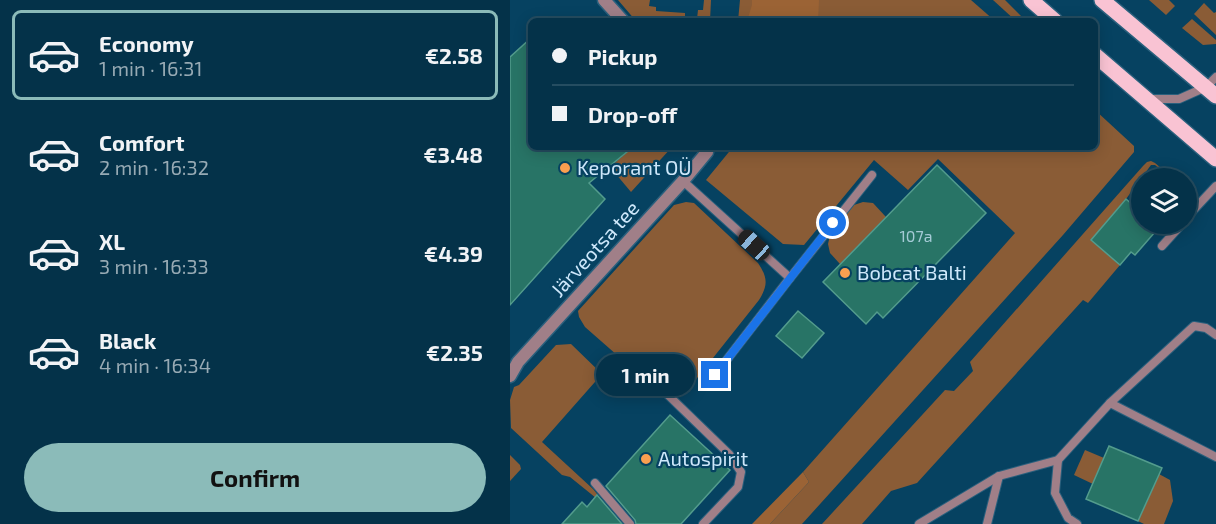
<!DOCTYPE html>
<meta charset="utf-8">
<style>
:root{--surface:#043249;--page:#0d3a50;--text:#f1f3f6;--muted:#97aab4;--line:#254d61;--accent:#8bbbb9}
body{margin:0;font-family:"Exo 2",sans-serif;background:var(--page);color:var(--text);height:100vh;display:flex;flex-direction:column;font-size:22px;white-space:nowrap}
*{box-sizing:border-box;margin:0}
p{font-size:20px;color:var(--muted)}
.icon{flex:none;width:33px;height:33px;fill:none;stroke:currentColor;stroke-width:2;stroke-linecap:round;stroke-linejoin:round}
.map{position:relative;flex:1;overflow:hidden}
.sheet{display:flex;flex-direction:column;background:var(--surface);width:510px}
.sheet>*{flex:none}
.top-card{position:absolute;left:18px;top:18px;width:570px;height:132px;border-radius:9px;box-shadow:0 3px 15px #0003,0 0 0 2px var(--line);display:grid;align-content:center;height:132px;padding:0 24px;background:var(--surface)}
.buttons{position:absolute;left:621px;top:168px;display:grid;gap:12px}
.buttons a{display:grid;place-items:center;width:66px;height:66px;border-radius:50%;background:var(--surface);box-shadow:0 3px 15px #0003,0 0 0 2px var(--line);font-size:30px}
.end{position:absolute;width:27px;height:27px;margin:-14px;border:8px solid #1a73e8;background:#fff;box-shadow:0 0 0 3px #fff}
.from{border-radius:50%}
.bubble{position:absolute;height:42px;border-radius:21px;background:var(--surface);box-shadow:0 3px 15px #0003,0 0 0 2px var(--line);font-size:20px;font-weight:700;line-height:42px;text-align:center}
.car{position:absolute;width:18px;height:36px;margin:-18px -9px;border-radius:8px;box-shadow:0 0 4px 2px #0007;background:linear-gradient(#222 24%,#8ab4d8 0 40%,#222 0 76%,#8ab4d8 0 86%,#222 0)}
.top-card b{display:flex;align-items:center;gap:21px;height:57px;font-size:22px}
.top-card b+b{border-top:2px solid var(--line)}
.top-card i{width:15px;height:15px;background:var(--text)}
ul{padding:10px 0 0;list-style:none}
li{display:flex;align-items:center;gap:18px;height:90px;margin:0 12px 9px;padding:0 12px;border:3px solid transparent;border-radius:9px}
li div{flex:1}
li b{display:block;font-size:22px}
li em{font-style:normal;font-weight:700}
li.current{border-color:var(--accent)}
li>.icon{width:54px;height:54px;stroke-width:1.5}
.button{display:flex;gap:12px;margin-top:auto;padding:12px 24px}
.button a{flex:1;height:69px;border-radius:36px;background:var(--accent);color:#111;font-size:24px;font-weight:700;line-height:69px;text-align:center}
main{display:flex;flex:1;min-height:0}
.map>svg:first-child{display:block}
</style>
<main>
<section class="sheet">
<ul>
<li class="current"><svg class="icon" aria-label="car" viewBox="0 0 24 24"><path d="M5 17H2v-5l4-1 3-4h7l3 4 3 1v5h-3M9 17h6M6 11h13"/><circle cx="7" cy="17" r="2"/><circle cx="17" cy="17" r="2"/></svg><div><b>Economy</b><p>1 min · 16:31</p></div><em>€2.58</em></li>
<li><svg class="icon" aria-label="car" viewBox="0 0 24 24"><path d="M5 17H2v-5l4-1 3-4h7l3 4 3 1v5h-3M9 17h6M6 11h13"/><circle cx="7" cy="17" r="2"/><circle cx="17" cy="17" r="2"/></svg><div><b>Comfort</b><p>2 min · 16:32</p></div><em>€3.48</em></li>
<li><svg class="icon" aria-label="car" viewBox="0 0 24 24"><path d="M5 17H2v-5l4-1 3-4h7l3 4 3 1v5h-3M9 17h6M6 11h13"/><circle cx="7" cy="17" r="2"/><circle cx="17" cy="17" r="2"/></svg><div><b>XL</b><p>3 min · 16:33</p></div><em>€4.39</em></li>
<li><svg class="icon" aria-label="car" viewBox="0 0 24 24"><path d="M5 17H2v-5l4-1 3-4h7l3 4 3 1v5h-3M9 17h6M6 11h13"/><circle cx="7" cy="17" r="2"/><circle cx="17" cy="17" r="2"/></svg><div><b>Black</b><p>4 min · 16:34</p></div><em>€2.35</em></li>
</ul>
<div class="button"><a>Confirm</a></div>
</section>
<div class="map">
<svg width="706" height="524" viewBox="0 0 706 524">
<rect width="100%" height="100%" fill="#064261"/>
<g fill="#8a5c36">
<path d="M108,0H140L139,6L146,7V11L175,13V18L187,19L188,10H193L194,0H201L200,21H126Z"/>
<path d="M230,0H461L485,21H228Z"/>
<path d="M483,0H495L516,21H506Z"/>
<path d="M639,0H659L665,6L656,15Z"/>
<path d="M694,3L704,13L706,12V35L684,14Z"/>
<path d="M682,19L706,40V44L693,45L672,28Z"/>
<path d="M585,110L624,146V152L553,235L292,524H260L299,482L293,472L505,233L428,159L398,190L364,160L294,245L273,244L196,180L223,147H585Z"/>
<path d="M123,147H162L121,192L100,167Z"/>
<path d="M641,161L645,163L663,178H661L645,165H641L616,199L581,240L610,265L578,303L573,300L407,483L381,491L352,524H312L435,390L444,391L463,371L460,362L633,166L637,162Z"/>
<path d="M176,202L184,203L248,263C258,278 258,285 249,300L176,392L170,397L149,377L138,379L132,377L75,327L69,317L68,311L164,205Z"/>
<path d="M353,202L363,203L376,217L330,264L320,253L318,244L321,231L344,205Z"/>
<path d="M61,344L92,374L32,442L83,489L87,494L86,498L60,477L52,475L1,428L0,400L4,387L9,385L46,345Z"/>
<path d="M575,450L594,458L583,484L564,475Z"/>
<path d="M0,455L10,465L11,469L0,481Z"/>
<path d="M649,474L660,480L663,501L654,524H634L628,521Z"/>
</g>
<g fill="#9b6335">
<path d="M242,0H309L308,21H237L242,5Z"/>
<path d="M293,472L299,482L260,524H242Z"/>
</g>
<g fill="#287466" stroke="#539c8d" stroke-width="1.5">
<path d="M21,38V147H123L79,183L95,199L0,305V57Z"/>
<path d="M427,165L476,213L373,318L367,312L356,324L313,282Z"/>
<path d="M616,199L632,213V224H652L625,255L621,252L610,265L581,240Z"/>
<path d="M288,311L314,333L292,358L266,336Z"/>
<path d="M160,415L220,470L171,524H126L125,520L96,486Z"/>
<path d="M599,446L652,468L628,521L576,499Z"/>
<path d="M87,495L112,524H52L72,502L77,507Z"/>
</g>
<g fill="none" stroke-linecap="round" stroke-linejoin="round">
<defs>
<g id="lane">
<path d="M638,99H669L696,87L706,77"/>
<path d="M173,181L280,278"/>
<path d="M676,218L706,186"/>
<path d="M652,246L672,224"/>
<path d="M205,375L280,278L362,175"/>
<path d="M119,377L157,394L219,454L231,472L228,487L193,524"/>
<path d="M600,403L684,326L696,328L706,335"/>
<path d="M85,483L120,524"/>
<path d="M409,524L489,476L548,460"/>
<path d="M477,524L489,476"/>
<path d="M567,524L558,518L545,493L548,460L600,403L706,457"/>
</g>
<g id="street">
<path d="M94,0L113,21"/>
<path d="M0,376L8,362L173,181L197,152L198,147"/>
</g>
<g id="primary">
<path d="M521,0L545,21"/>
<path d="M592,0L706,96"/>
<path d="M585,55L706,159"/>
</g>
</defs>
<use href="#lane" stroke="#2a607d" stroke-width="10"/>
<use href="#street" stroke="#2a607d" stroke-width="15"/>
<use href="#primary" stroke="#2a607d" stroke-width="18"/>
<use href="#lane" stroke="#a07f88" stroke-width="8"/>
<use href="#street" stroke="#a07f88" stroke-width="12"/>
<use href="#primary" stroke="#f9c3d3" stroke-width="15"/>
</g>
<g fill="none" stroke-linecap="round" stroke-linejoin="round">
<path stroke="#1a73e8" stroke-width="8" d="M205,375L323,223"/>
</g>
<g fill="#fa9f50" stroke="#064261" stroke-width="2">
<circle cx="55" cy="168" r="6"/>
<circle cx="335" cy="273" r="6"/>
<circle cx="136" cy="459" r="6"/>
</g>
<g text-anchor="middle" stroke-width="4.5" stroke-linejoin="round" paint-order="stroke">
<g font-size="16" fill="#a4cbd6">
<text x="406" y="242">107a</text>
</g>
<g font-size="20" fill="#cee8fb" stroke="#064261" text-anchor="start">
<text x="67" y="175">Keporant OÜ</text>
<text x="347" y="280">Bobcat Balti</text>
<text x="148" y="466">Autospirit</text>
</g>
<g font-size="20" fill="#cee8fb" stroke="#064261">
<text transform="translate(85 249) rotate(-48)" y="7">Järveotsa tee</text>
</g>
</g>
</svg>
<div class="buttons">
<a><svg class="icon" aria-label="layers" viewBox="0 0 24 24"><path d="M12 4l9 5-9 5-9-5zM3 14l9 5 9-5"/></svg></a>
</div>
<i class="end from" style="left:323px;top:223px"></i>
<i class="end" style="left:205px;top:375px"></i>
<div class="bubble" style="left:86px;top:354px;width:99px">1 min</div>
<i class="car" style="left:244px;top:245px;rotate:312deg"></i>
<div class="top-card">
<b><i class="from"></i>Pickup</b>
<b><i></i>Drop-off</b>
</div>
</div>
</main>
